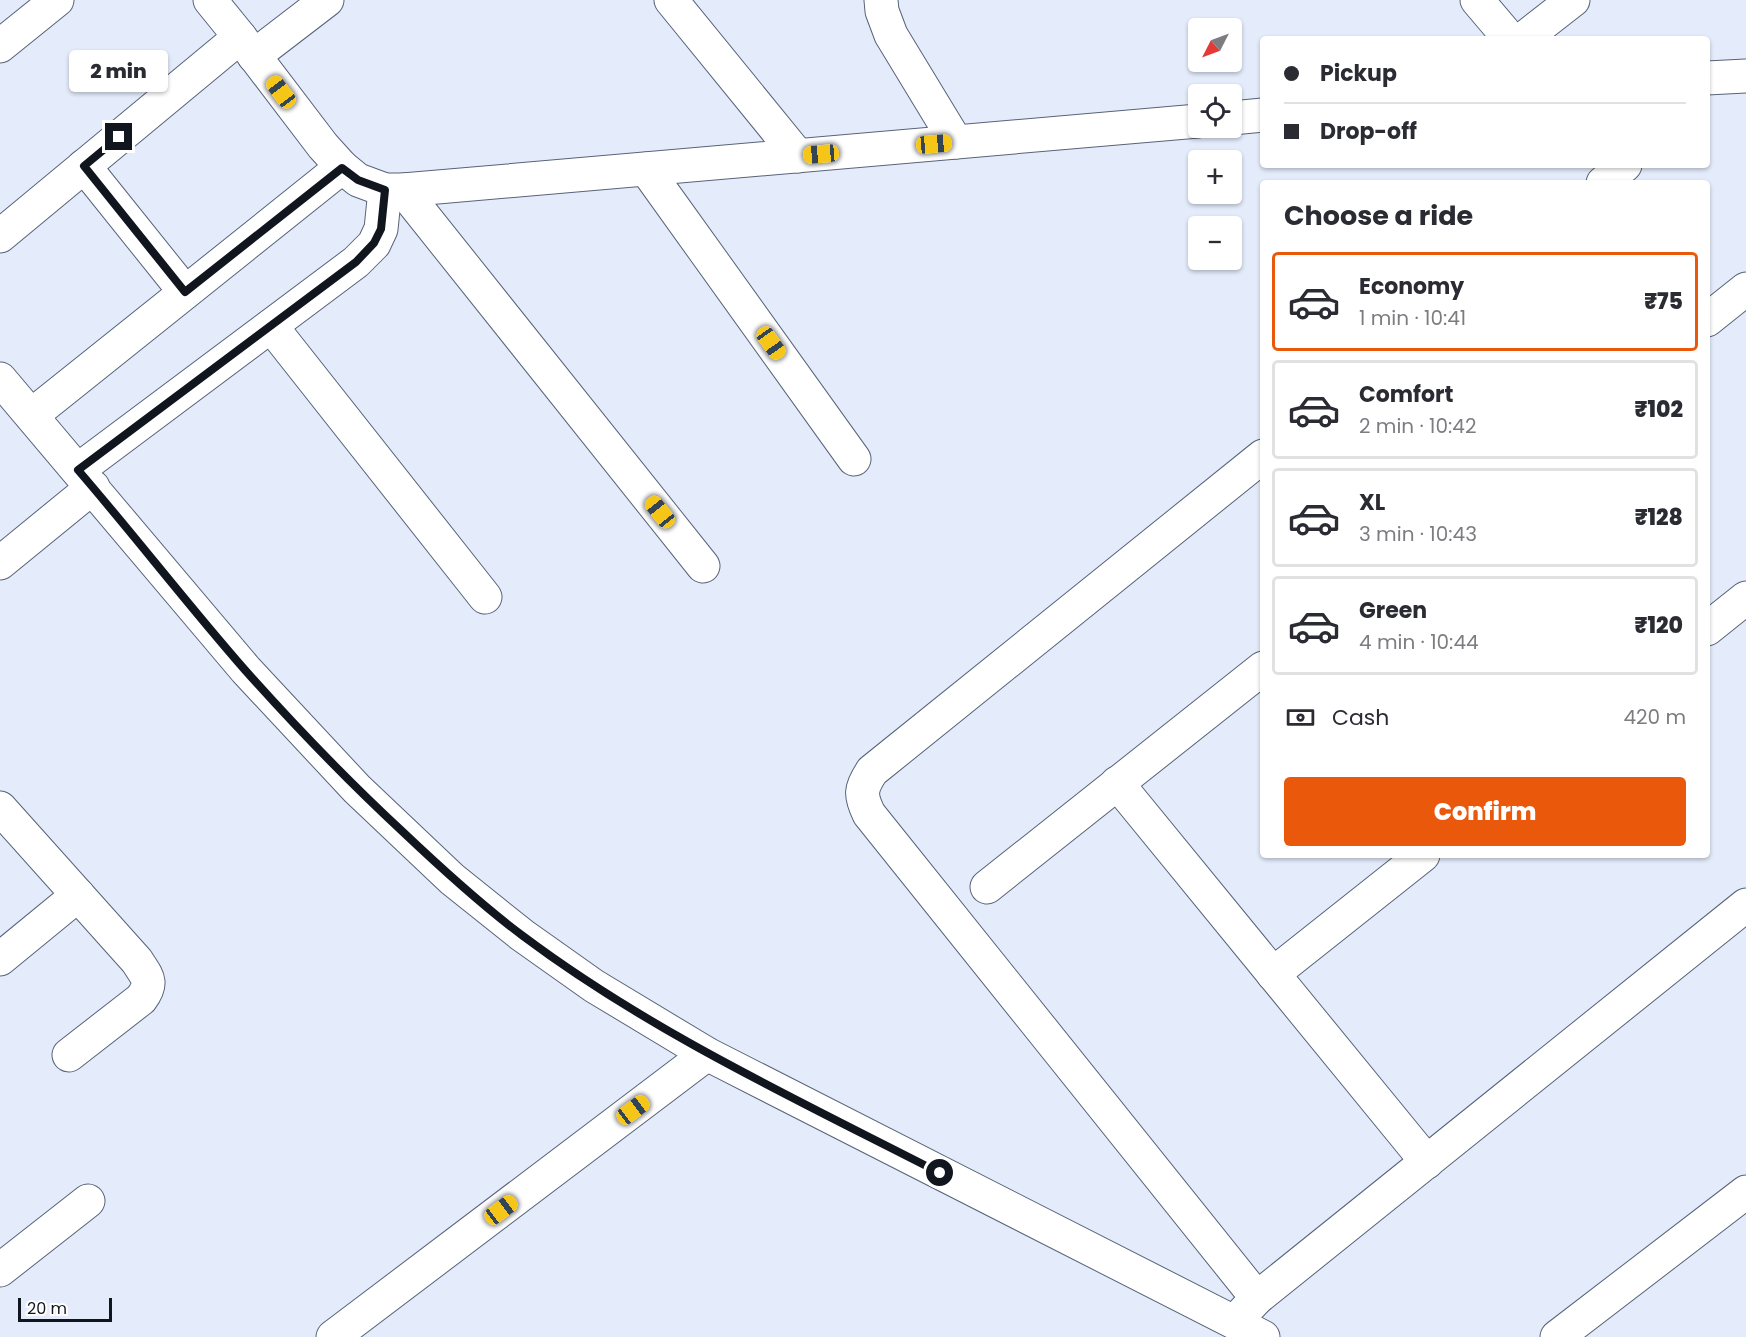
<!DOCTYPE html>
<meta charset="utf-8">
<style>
:root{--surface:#fff;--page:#f2f2f3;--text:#2b2b33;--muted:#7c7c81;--line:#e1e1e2;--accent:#ea580c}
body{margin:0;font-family:Poppins,sans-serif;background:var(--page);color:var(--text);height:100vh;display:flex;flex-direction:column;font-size:22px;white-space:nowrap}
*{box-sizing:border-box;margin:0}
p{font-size:20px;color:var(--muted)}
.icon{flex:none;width:33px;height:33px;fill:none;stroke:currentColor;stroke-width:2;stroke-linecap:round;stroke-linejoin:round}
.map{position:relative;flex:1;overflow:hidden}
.side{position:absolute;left:1260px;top:180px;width:450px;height:678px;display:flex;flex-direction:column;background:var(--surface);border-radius:6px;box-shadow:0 2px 4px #0004}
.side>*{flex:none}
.hud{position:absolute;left:1260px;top:36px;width:450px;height:132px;border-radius:6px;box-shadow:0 2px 4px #0004;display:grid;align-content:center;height:132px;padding:0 24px;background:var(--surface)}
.needle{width:39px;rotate:228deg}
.buttons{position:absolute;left:1188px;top:18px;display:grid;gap:12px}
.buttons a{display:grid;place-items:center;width:54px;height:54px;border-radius:6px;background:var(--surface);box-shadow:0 2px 4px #0004;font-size:30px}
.scale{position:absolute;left:18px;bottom:15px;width:94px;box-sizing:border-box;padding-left:6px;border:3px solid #11151e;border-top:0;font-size:16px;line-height:21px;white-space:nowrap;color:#11151e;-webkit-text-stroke:4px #fff;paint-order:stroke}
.end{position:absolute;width:27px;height:27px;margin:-14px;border:8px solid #11151e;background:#fff;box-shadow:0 0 0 3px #fff}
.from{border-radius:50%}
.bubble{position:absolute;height:42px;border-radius:6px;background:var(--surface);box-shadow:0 2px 4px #0004;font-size:20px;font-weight:800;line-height:42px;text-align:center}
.car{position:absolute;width:18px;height:36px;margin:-18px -9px;border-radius:8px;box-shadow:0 0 4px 2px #0007;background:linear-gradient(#f5c518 24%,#345 0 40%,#f5c518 0 76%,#345 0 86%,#f5c518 0)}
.hud b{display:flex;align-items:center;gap:21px;height:57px;font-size:22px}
.hud b+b{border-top:2px solid var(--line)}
.hud i{width:15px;height:15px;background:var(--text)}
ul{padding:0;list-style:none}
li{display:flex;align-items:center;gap:18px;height:99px;margin:0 12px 9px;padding:0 12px;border:3px solid var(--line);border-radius:6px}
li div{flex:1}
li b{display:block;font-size:22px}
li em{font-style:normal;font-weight:800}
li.active{border-color:var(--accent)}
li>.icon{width:54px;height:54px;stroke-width:1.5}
h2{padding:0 24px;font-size:27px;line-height:72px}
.pay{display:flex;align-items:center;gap:15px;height:66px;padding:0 24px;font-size:22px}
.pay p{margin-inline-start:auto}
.button{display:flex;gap:12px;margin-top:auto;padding:12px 24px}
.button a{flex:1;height:69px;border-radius:6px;background:var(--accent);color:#fff;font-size:24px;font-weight:800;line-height:69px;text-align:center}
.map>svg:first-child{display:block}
</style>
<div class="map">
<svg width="1746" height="1337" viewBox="0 0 1746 1337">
<rect width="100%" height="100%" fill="#e4ecfb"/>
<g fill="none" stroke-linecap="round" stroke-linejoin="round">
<defs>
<g id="minor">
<path d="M210,0L240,37"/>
<path d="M671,0L798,156"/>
<path d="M881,0L882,11L891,35L956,142"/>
<path d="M1477,0L1510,39"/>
<path d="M1523,39L1573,0"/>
<path d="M0,46L57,0"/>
<path d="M254,56L327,0"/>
<path d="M1707,78L1746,76"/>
<path d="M1232,118L1263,115"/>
<path d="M84,166L185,292"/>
<path d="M646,169L854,459"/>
<path d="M1603,183L1625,165"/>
<path d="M403,190L703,566"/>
<path d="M0,236L240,37L323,146L342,167L358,180L385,190H403L1198,121"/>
<path d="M1707,320L1746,289"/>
<path d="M271,326L485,597"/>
<path d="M0,379L246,670L357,789L452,879L522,935L594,986L707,1054L1263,1337"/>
<path d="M32,415L342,167"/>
<path d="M78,470L356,262L374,244L381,229L385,190"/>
<path d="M0,563L93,487"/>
<path d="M1707,629L1746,598"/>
<path d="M1117,783L1427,1162"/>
<path d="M0,808L137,961C147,977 154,982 141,999L69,1055"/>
<path d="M987,887L1263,668"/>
<path d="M0,959L78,895"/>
<path d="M1273,974L1423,855"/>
<path d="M0,1270L88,1201"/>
<path d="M1257,1298L869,814C860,795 860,789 872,771L1263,456"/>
<path d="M1242,1314L1257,1298L1746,905"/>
<path d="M333,1337L707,1054"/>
<path d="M1557,1337L1746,1192"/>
</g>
</defs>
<use href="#minor" stroke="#576378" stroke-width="35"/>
<use href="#minor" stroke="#fff" stroke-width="33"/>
</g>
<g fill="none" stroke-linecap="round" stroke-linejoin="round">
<path stroke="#11151e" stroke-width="8" d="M119,137L84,166L185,292L342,168L358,180L385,190L381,229L374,243L356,262L78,470C135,536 188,605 245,670C295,726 348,781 403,832C441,868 480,904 523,936C651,1032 798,1100 940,1173"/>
</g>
</svg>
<div class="buttons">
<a><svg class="needle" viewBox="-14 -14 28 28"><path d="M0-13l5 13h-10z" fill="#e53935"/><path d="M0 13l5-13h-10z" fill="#7c7c81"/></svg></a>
<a><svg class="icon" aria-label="locate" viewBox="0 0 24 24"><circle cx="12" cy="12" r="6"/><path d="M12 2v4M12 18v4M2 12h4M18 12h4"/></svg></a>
<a>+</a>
<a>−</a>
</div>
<div class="scale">20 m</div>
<i class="end from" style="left:940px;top:1173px"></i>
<i class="end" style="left:119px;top:137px"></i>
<div class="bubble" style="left:69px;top:50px;width:99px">2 min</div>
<i class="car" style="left:281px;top:92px;rotate:323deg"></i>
<i class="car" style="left:934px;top:144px;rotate:85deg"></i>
<i class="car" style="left:821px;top:154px;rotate:265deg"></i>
<i class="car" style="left:771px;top:343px;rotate:145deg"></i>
<i class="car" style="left:660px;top:512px;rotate:321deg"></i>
<i class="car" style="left:633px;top:1110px;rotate:53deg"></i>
<i class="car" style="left:501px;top:1210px;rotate:53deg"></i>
<div class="hud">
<b><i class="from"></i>Pickup</b>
<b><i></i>Drop-off</b>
</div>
<section class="side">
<h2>Choose a ride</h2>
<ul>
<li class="active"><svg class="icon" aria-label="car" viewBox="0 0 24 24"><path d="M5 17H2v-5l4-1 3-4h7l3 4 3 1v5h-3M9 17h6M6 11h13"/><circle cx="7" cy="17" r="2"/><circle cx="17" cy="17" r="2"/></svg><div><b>Economy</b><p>1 min · 10:41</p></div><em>₹75</em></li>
<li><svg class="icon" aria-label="car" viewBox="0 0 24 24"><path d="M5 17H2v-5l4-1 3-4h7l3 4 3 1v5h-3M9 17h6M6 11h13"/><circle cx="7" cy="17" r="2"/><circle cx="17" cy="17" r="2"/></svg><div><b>Comfort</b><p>2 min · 10:42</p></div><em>₹102</em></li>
<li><svg class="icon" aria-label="car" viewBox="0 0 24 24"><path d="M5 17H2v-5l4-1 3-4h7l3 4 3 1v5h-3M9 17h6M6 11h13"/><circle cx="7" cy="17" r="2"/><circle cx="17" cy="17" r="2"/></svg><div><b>XL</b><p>3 min · 10:43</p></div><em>₹128</em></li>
<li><svg class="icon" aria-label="car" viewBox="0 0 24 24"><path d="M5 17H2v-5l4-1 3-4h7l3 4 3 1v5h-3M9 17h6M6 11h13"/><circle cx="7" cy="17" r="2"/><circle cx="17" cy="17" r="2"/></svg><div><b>Green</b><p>4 min · 10:44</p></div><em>₹120</em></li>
</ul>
<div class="pay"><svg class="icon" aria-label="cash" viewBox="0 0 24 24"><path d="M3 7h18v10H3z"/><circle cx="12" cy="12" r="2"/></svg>Cash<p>420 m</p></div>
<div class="button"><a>Confirm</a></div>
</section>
</div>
